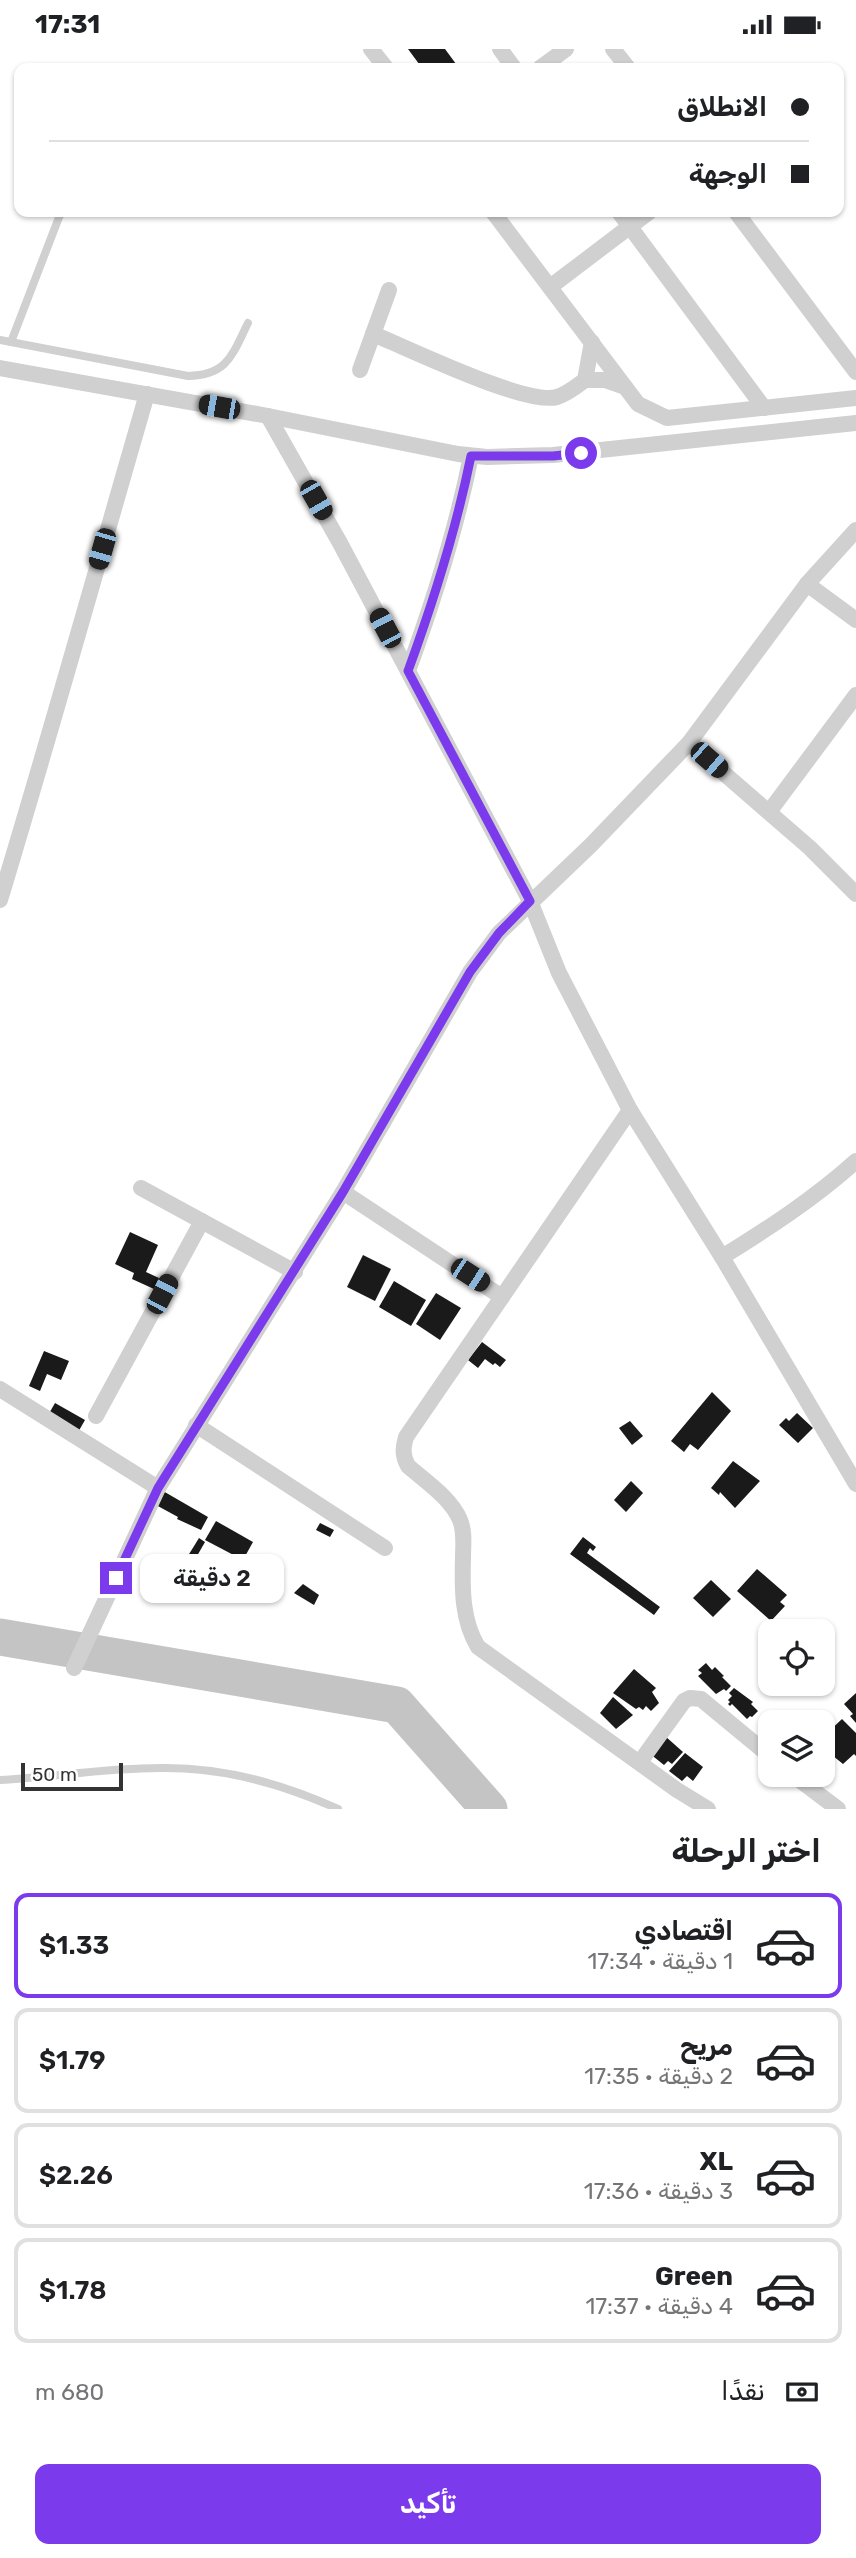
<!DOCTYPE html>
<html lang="ar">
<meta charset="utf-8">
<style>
:root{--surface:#fff;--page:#f2f2f2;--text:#202124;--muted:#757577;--line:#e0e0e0;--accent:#7c3aed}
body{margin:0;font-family:Rubik,"Noto Naskh Arabic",sans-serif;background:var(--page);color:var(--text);direction:rtl;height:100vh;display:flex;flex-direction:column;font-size:26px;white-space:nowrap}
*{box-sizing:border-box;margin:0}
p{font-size:23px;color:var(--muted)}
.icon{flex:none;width:38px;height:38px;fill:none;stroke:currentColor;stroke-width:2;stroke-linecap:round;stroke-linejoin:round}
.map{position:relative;height:1760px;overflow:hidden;direction:ltr}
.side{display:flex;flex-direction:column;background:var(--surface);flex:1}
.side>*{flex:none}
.banner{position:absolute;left:14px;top:14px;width:830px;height:154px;border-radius:14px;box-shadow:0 2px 5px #0004;direction:rtl;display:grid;align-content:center;height:154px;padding:0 35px;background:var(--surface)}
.fabs{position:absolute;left:758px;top:1570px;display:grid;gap:14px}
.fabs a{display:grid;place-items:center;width:77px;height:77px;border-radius:14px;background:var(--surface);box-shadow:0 2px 5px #0004;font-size:35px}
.scale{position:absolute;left:21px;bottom:18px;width:102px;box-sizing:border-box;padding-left:7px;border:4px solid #333;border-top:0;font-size:19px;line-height:24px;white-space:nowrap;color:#333;-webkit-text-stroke:5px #fff;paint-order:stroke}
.end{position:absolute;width:32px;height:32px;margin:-16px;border:9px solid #7c3aed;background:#fff;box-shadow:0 0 0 4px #fff}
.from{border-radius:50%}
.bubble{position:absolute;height:49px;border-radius:14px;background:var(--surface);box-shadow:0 2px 5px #0004;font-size:23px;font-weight:600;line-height:49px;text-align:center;direction:rtl}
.car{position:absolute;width:21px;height:42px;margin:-21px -10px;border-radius:9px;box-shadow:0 0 5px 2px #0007;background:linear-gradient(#222 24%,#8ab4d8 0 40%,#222 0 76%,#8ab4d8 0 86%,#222 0)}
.banner b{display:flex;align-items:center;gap:24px;height:66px;font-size:26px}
.banner b+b{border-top:2px solid var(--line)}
.banner i{width:18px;height:18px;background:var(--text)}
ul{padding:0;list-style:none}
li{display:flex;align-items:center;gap:21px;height:105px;margin:0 14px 10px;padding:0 21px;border:4px solid var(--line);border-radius:14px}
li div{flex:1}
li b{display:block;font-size:26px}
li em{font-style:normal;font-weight:600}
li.current{border-color:var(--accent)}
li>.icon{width:63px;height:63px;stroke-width:1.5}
h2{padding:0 35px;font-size:32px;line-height:84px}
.pay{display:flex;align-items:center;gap:18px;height:77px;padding:0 35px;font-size:26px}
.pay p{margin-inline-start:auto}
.cta{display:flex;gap:14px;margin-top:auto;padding:14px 35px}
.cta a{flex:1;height:80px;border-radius:14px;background:var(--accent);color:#fff;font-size:28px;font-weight:600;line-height:80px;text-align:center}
.status{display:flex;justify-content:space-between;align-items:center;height:49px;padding:0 35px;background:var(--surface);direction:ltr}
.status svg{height:19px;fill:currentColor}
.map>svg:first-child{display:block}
</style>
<div class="status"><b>17:31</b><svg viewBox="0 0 49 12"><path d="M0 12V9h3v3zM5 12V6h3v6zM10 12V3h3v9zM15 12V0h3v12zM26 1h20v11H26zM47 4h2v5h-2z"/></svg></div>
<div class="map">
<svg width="856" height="1760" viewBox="0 0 856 1760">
<rect width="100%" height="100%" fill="#fff"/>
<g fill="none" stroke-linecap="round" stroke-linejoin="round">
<path stroke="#c4c4c4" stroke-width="37" d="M0,1588L397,1656L489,1760"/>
</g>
<g fill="#1a1a1a">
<path d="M408,0H445L459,19H422Z"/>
<path d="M130,1183L158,1196L146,1223L159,1229L154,1240L132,1230L134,1224L115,1215Z"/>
<path d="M363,1206L391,1220L375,1252L347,1238Z"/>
<path d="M394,1232L426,1251L411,1277L379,1258Z"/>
<path d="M436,1244L461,1259L440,1291L416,1275Z"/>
<path d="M482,1293L506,1311L500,1318L495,1314L493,1316L485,1310L478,1319L468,1311Z"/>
<path d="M44,1302L69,1312L61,1331L47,1325L40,1342L29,1337Z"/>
<path d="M712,1343L731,1362L698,1401L690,1395L684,1403L671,1392Z"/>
<path d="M55,1354L85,1371L77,1385L47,1368Z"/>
<path d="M797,1364L813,1379L798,1394L779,1376L786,1369L789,1372Z"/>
<path d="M630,1372L643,1387L632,1396L619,1379Z"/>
<path d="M733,1412L760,1432L735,1459L720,1443L719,1446L711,1439Z"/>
<path d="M631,1432L643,1444L626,1463L614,1451Z"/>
<path d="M163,1442L208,1468L201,1481L177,1470L178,1468L156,1456Z"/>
<path d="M216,1472L253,1493L243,1511L205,1491Z"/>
<path d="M320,1474L334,1481L330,1488L316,1481Z"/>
<path d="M583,1488L596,1498L593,1502L590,1499L587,1504L660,1558L654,1566L570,1505Z"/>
<path d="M199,1489L205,1493L193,1514L186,1510Z"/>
<path d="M757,1520L787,1546L780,1553L785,1557L771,1572L737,1542Z"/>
<path d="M711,1531L731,1550L713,1568L693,1549Z"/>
<path d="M303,1535L319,1546L314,1556L294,1544Z"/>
<path d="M706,1614L712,1621L715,1618L724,1627L722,1628L731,1637L726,1642L724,1640L716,1645L698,1627L702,1624L698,1621Z"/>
<path d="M634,1620L656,1639L652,1643L659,1654L651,1662L646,1657L643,1661L639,1658L636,1660L613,1644Z"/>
<path d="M734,1639L753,1653L751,1655L758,1662L752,1668L750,1667L747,1670L732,1655L730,1657L728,1655L730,1653L728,1651L732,1647L729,1644Z"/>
<path d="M856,1644V1674L850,1667L853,1665L844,1655Z"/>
<path d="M613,1648L633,1666L616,1680L600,1664Z"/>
<path d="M842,1670L856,1684V1707L854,1705L843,1715L822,1698V1689Z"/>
<path d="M665,1687L683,1703L672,1715L668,1712L664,1716L649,1704Z"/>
<path d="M685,1704L703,1718L693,1732L687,1727L682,1732L669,1722Z"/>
</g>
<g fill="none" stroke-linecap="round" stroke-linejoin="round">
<g stroke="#d0d0d0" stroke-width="8">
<path d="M0,291L188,327C228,326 232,306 248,274"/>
<path d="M11,293L61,163"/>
<path d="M0,1731C55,1728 111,1718 166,1719C226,1719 283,1735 338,1760"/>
</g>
<g stroke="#d0d0d0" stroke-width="16">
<path d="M371,0L386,19"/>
<path d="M500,0L514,19"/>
<path d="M613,0L628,19"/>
<path d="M540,19L566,0"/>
<path d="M493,163L638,355L667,369L856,349"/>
<path d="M619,163L764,359"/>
<path d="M736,163L856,323"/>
<path d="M550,238L649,163"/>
<path d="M373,285C408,299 526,357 557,348C567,345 577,337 585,331L592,293"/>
<path d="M0,319L268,367L458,405L487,408L553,406L856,374"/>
<path d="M360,321L389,241"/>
<path d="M585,331H605L625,338"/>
<path d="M268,367L340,494L530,852L559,924L630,1061L722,1208L856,1435"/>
<path d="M807,535L856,571"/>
<path d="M408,622C434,551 456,481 471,407"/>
<path d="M689,694L810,799L856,845"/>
<path d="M769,763L856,646"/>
<path d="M0,851C51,683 98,514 147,345"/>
<path d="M141,1139L295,1223"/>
<path d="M343,1143L502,1248L630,1061"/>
<path d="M722,1208C769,1179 815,1149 856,1112"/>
<path d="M502,1248L406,1388C403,1399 402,1406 408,1417C425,1432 451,1449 460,1471C465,1483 463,1496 463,1509C462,1540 462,1572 478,1598L677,1741L708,1760"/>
<path d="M0,1340L158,1439"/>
<path d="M96,1367L202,1172"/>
<path d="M196,1376L385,1499"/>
<path d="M74,1619L158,1439L343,1143L470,923L499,884L591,796L689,694L807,535L856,481"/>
<path d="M640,1713L684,1652L690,1649L701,1650L770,1707"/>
<path d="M793,1726L838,1760"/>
</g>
</g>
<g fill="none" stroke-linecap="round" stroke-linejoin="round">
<path stroke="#7c3aed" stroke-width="9" d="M116,1529L158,1439L343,1143L470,923L499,884L530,852L408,622C434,551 456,481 471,407H553L581,404"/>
</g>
</svg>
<div class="fabs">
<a><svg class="icon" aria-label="locate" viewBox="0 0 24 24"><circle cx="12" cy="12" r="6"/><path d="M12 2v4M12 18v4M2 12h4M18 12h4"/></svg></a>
<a><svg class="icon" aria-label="layers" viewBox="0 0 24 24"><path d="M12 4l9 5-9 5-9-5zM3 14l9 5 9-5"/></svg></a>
</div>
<div class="scale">50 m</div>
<i class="end from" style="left:581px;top:404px"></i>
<i class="end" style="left:116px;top:1529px"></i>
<div class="bubble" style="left:140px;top:1505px;width:144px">2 دقيقة</div>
<i class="car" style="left:219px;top:358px;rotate:280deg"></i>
<i class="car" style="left:316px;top:451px;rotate:150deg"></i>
<i class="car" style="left:102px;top:500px;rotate:196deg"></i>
<i class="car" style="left:385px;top:579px;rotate:332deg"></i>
<i class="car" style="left:709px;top:711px;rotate:131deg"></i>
<i class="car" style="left:470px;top:1226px;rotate:123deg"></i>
<i class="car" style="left:162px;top:1245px;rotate:28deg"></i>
<div class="banner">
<b><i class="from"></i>الانطلاق</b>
<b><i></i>الوجهة</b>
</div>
</div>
<section class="side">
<h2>اختر الرحلة</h2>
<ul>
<li class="current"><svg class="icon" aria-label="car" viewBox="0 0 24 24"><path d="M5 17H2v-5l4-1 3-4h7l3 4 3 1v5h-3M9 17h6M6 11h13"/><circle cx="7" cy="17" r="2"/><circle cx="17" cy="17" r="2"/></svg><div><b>اقتصادي</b><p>1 دقيقة · 17:34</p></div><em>$1.33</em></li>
<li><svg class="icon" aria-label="car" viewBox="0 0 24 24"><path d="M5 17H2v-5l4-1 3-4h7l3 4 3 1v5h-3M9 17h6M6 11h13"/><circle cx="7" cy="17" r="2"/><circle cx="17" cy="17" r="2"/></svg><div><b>مريح</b><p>2 دقيقة · 17:35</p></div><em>$1.79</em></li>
<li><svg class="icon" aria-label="car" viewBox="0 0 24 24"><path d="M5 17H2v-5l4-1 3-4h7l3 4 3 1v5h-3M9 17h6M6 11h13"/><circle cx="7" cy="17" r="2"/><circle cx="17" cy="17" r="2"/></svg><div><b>XL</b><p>3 دقيقة · 17:36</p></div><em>$2.26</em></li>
<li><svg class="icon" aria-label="car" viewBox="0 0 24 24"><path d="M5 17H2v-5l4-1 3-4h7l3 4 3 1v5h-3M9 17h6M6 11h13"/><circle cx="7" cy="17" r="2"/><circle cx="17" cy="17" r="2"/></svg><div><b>Green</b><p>4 دقيقة · 17:37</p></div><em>$1.78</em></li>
</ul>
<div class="pay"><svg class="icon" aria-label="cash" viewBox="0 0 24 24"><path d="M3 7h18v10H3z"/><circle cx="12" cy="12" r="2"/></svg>نقدًا<p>680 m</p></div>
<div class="cta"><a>تأكيد</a></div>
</section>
